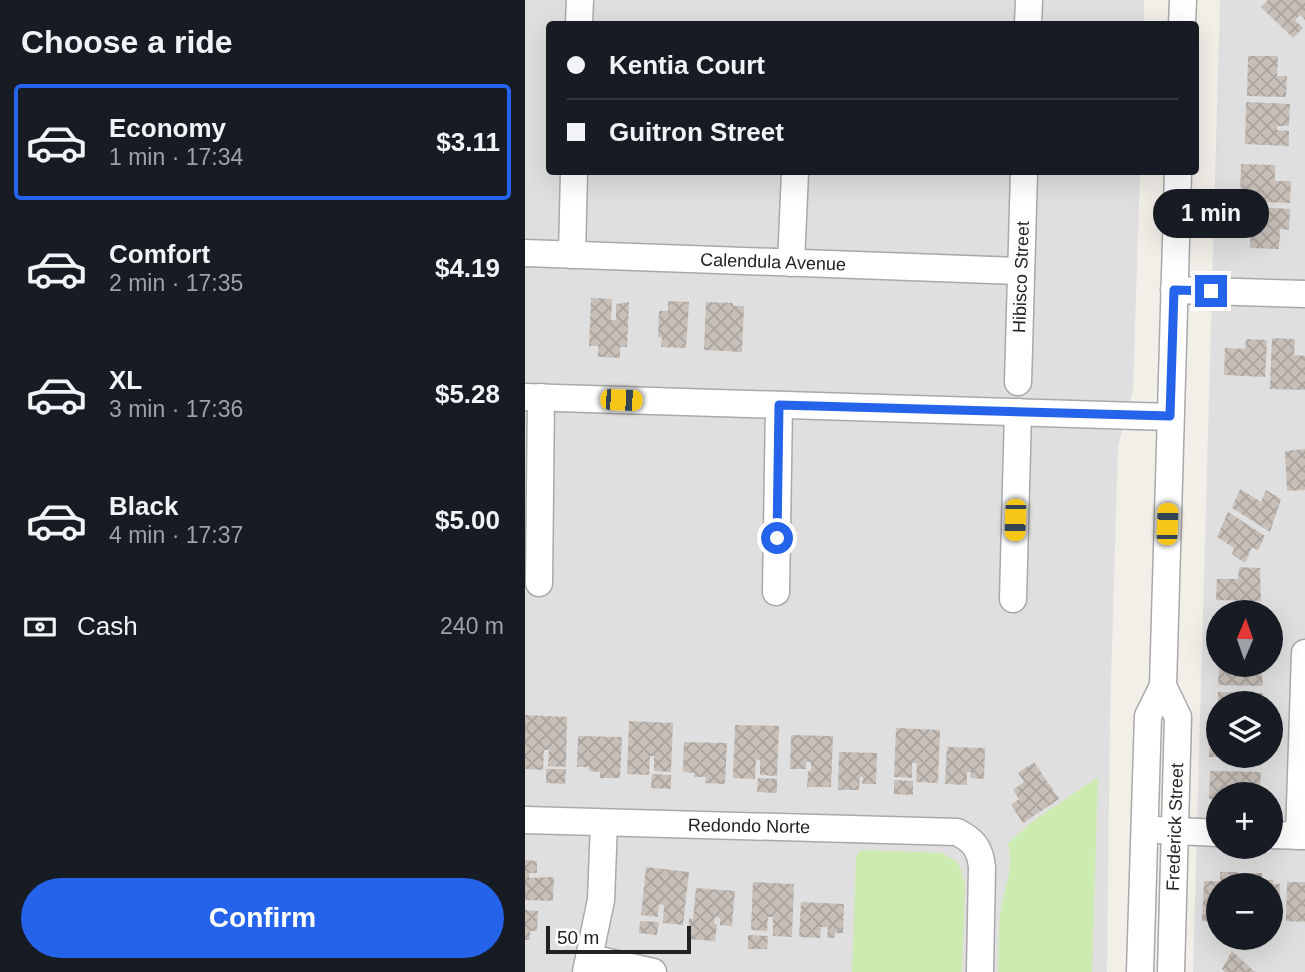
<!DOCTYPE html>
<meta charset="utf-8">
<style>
:root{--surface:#171b24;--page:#20242c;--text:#f1f3f6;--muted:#9ea1a6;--line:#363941;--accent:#2563eb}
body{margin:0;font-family:Helvetica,sans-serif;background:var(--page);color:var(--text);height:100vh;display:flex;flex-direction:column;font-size:26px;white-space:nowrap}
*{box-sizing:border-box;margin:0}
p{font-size:23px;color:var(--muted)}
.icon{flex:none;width:38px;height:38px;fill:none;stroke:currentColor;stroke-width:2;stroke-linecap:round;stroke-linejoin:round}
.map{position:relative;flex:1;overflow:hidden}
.details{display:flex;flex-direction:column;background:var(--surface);width:525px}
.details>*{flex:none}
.hud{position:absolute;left:21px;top:21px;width:653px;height:154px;border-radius:7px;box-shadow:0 7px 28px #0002;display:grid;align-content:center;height:154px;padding:0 21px;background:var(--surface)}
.needle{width:46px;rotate:2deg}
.fabs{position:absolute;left:681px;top:600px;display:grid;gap:14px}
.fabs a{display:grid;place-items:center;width:77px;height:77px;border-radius:50%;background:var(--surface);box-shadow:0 7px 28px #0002;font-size:35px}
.scale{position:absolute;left:21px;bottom:18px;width:145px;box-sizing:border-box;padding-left:7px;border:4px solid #222;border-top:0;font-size:19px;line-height:24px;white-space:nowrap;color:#222;-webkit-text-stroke:5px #fff;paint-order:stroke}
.end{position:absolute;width:32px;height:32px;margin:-16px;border:9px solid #2563eb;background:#fff;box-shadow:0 0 0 4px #fff}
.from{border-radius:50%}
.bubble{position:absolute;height:49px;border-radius:24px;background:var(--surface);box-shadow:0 7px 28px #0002;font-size:23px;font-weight:700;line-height:49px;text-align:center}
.car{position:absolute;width:21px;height:42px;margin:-21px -10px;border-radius:9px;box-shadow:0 0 5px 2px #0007;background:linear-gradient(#f5c518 24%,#345 0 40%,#f5c518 0 76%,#345 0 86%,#f5c518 0)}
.hud b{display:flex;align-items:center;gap:24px;height:66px;font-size:26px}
.hud b+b{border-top:2px solid var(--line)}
.hud i{width:18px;height:18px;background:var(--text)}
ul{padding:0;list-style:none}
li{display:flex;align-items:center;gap:21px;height:116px;margin:0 14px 10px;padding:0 7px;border:4px solid transparent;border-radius:7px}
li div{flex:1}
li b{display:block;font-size:26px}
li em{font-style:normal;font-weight:700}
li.active{border-color:var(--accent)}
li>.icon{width:63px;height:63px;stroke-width:1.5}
h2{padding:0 21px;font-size:32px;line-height:84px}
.pay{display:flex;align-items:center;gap:18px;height:77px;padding:0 21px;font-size:26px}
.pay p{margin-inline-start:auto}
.primary-button{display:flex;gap:14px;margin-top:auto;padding:14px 21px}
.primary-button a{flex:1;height:80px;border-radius:42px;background:var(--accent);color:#fff;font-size:28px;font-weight:700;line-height:80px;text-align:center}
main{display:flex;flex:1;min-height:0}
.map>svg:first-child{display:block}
</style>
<main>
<section class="details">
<h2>Choose a ride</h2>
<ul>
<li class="active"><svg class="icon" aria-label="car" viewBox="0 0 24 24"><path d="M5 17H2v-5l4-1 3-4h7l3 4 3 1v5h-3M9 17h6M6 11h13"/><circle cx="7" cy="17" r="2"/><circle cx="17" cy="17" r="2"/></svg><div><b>Economy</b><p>1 min · 17:34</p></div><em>$3.11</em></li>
<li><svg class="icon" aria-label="car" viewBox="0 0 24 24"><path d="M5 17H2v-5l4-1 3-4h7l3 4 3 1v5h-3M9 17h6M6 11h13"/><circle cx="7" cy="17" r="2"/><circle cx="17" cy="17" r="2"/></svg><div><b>Comfort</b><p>2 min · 17:35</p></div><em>$4.19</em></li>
<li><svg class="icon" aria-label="car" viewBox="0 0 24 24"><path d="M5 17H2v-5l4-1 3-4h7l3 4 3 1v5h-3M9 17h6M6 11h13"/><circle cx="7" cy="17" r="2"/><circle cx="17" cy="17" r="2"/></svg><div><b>XL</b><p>3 min · 17:36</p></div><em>$5.28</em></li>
<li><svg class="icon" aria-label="car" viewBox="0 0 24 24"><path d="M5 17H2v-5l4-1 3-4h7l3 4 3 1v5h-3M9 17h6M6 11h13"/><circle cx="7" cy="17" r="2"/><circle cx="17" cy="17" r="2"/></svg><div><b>Black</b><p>4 min · 17:37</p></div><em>$5.00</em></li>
</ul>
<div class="pay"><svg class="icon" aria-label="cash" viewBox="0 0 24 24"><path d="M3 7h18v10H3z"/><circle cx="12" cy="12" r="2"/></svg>Cash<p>240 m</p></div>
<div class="primary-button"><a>Confirm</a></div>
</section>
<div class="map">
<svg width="780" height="972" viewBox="0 0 780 972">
<defs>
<pattern id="building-cross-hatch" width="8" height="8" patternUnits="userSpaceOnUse" patternTransform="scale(1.75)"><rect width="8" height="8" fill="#c7bfb8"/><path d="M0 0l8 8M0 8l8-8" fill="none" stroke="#aba49e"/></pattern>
</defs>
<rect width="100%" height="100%" fill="#f2efe9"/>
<g fill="#e0dfdf" fill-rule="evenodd">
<path d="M0,0H619V24H24V172H615L608,391L593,446L585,716L582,972H0Z"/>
<path d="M695,0H780V972H668ZM693,612H746V665H693ZM693,704H746V756H693ZM693,794H746V847H693ZM693,886H746V938H693Z"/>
</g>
<g fill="#cdebb0">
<path d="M573,777L567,972H473C474,953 473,934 475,915C478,888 490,872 483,843L505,823Z"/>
<path d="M336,850L417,853L432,862L435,867L440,885L437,972H327L331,857Z"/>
</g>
<g fill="url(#building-cross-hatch)">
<path d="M743,0H780V20L775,15L770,20L778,28L768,38L736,7Z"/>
<path d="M723,56H753L752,76H762L761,97L722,96Z"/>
<path d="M721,102L765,104L764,126H752V130L764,131V146L720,144Z"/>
<path d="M716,164L750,165V181H766L765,203L715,201Z"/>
<path d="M726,207L765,209L764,230L755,229L754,249L725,248Z"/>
<path d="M66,298L87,299L86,320H91V304L104,302L102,347H95V358L73,357V346H64Z"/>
<path d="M143,301L164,302L161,348L136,347L137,337H133L134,311H143Z"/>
<path d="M181,302L208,303V306H219L217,352L179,350Z"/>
<path d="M747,338L770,339L769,355L780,356V390L745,389Z"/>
<path d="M721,339L742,340L740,377L699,375L700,348L720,349Z"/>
<path d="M780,449V490L762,491L760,451Z"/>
<path d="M715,489L736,502L741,490L756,499L745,532L707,508Z"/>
<path d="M703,512L740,536L733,550L727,547L720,563L707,554L709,548L692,537Z"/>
<path d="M714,567L735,568L736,601L691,600L692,579H713Z"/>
<path d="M694,665H736L738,686L693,685Z"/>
<path d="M693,692L738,693V704H693Z"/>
<path d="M0,715L42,717L41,767L23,766L24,750H19L18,770L0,769Z"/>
<path d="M104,721L148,723L146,772L129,771V756H125L124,775L102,774Z"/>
<path d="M210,725L254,726L252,776L235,775V760L231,759L230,779L208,778Z"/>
<path d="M371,728L415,730L413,783L391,782L392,763H387V778L369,777Z"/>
<path d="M685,731L693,732V757H684Z"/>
<path d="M266,735L308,736L306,787H282L283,771H286V762H281V769H265Z"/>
<path d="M53,736L97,737L95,778H75V772L64,771V767H52Z"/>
<path d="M159,742L202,743L200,784L180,783L181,777H169V773L158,772Z"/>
<path d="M422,747L460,748L459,779L445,778L446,772H442V785L420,784Z"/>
<path d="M314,752L352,753L351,784H337L338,777H335L334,790H313Z"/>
<path d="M709,756H737L736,766H709Z"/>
<path d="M509,762L534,799L498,823L486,805L494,799L488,790L499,782L493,773Z"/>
<path d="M21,769H41L40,784L21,783Z"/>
<path d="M685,771L736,772L735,789L720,788V794H693V799H684Z"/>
<path d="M127,774L146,775V789L126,788Z"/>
<path d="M233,778L252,779V793L232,792Z"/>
<path d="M369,780L388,781V795L369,794Z"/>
<path d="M0,860L12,861V873H4V878L29,877L28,901L0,900Z"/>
<path d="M121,867L164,872L158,925L138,923L139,905L134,904L133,917L116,915Z"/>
<path d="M695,872H713V886H693V922L677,921L679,881H695Z"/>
<path d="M721,873H737V880H748V884H755L754,924H746V886H721Z"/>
<path d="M228,882L269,884L267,937L248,936V917H243L242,931L226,930Z"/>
<path d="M762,882H780V922L761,921Z"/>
<path d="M171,888L210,891L207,926L195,925V918L190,917L189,924H192L190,941L163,939L164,918L168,919Z"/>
<path d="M276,902L319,904L318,933H310L309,938H302L303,927H296L295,938L274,937Z"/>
<path d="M0,910L13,911L12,931H5V940H0Z"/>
<path d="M115,921L134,922L132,935L114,933Z"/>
<path d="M223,935L243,936L242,949H223Z"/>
<path d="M707,951L730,972H700L697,969Z"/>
</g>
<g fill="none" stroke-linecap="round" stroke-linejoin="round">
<defs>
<g id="minor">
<path d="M54,24L55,0"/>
<path d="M503,24L504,0"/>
<path d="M657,24L658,0"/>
<path d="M0,253L496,271"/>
<path d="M47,255L49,172"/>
<path d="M266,263L270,172"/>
<path d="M649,290L780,294"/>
<path d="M493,382L499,172"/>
<path d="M0,397L645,417"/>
<path d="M14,583L16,397"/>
<path d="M251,592L254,405"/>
<path d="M488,599L493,412"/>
<path d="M638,686L653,717L646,972"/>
<path d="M0,820L432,832C448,840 455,848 457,867L455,972"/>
<path d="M632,830L693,833"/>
<path d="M746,835L780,836"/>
<path d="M774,836L780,653"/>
<path d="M65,958L128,972"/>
<path d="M61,972L76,900L79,823"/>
<path d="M615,972L623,716L638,686L653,172"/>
</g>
</defs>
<use href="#minor" stroke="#a9a9a9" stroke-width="29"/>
<use href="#minor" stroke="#fff" stroke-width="26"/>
</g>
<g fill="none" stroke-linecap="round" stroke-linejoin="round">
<path stroke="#2563eb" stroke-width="9" d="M252,538L254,405L645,416L649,290L686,291"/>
</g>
<g text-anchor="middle" stroke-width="5" stroke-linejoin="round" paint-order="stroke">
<g font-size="18" fill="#222" stroke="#fff">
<text transform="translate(248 262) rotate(2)" y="6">Calendula Avenue</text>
<text transform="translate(496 277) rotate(-88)" y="6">Hibisco Street</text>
<text transform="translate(224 826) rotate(1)" y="6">Redondo Norte</text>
<text transform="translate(650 827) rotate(-88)" y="6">Frederick Street</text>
</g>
</g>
</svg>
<div class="fabs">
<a><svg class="needle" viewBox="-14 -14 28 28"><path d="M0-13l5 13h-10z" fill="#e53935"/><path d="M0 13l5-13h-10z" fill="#9ea1a6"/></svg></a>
<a><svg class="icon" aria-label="layers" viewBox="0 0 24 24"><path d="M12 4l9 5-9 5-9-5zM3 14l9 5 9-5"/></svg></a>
<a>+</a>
<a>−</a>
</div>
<div class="scale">50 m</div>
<i class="end from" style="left:252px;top:538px"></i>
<i class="end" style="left:686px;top:291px"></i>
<div class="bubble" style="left:628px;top:189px;width:116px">1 min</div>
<i class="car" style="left:96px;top:400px;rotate:92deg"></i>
<i class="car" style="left:490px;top:520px;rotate:182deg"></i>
<i class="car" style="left:642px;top:524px;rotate:2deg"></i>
<div class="hud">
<b><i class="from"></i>Kentia Court</b>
<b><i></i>Guitron Street</b>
</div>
</div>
</main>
